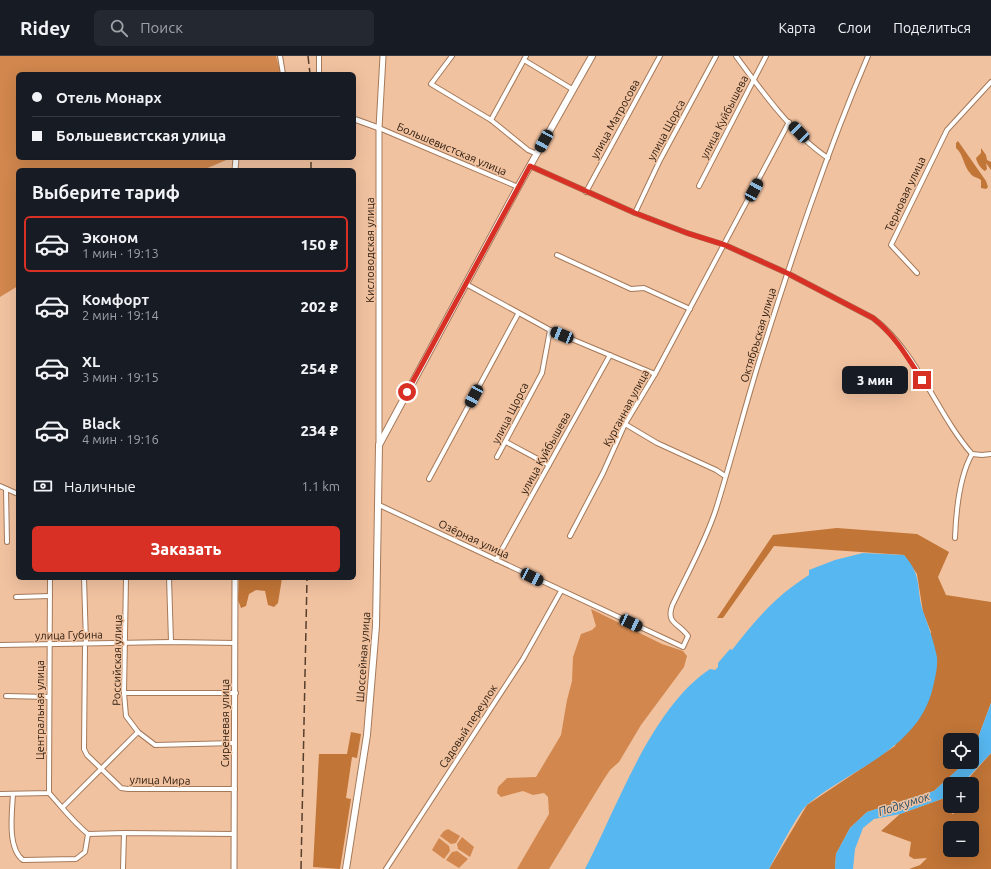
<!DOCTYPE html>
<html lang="ru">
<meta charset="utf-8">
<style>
:root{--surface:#171b24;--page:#242831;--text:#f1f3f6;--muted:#9ea1a6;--line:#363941;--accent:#d93025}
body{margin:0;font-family:Ubuntu,sans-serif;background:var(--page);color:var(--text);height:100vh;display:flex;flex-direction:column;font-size:15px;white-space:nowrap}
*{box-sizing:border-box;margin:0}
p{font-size:13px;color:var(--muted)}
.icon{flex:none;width:22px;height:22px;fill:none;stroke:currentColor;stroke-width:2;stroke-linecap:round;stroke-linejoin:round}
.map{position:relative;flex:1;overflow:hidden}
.panel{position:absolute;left:16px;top:112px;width:340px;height:412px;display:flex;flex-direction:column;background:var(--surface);border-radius:6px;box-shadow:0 4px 16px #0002}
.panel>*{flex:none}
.top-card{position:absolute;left:16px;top:16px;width:340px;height:88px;border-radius:6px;box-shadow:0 4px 16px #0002;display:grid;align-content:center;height:88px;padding:0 16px;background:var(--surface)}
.tools{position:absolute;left:943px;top:677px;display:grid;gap:8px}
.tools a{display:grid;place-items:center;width:36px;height:36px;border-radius:6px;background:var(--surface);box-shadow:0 4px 16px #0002;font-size:20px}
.end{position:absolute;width:18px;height:18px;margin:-9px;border:5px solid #d93025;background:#fff;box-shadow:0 0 0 2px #fff}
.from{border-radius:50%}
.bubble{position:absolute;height:28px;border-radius:6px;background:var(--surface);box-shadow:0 4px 16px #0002;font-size:13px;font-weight:800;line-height:28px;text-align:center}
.car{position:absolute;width:12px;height:24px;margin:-12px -6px;border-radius:5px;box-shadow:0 0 3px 1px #0007;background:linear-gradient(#222 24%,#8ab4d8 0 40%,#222 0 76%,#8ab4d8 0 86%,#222 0)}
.top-card b{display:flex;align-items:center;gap:14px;height:38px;font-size:15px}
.top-card b+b{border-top:1px solid var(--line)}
.top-card i{width:10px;height:10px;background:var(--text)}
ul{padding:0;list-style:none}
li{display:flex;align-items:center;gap:12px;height:56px;margin:0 8px 6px;padding:0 8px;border:2px solid transparent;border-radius:6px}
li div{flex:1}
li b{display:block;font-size:15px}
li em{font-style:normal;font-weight:800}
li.current{border-color:var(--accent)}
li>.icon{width:36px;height:36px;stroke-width:1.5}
h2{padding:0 16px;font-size:18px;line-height:48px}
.pay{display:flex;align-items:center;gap:10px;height:44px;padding:0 16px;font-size:15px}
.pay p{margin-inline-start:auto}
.button{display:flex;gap:8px;margin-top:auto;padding:8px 16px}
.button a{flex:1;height:46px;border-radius:6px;background:var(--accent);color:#fff;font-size:16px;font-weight:800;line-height:46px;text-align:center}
header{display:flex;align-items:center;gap:24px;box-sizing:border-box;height:56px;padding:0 20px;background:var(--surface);border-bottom:1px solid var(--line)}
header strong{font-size:19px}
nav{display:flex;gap:22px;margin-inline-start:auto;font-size:14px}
.search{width:280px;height:36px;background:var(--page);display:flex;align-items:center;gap:10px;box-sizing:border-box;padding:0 14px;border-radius:6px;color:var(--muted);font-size:15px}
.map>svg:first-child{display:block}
</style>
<header>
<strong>Ridey</strong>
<div class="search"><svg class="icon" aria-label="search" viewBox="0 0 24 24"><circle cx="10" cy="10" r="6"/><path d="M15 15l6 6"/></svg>Поиск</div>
<nav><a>Карта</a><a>Слои</a><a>Поделиться</a></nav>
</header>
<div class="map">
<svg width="991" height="813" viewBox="0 0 991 813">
<rect width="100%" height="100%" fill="#f1c2a0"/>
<g fill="#d1874d">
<path d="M0,0H276L281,18H18V102H231L203,114H18V230L0,241Z"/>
<path d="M591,553L662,588L683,595L687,600L684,611L641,669L619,706L610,714L604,723L549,813H517L549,758L548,741L544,737L533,739L523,735L501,741L497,737L498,731L507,722L536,721L561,679L567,644L572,625L573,601L581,578L592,574L596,570Z"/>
<path d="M448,773L460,780L456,787L451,788L440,780L444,775Z"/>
<path d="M462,781L474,791L470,801L458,793L457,788Z"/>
<path d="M439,782L449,790L450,795L444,803L432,794Z"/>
<path d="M457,795L468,803L459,812L446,804L452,796Z"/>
</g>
<g fill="#c17537" fill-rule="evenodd">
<path d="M958,85L986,125L988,131L986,133L981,132V124C977,121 972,121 970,117C963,109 964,99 956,92V87Z"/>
<path d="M981,92L986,99L987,104L991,106V114L986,107L987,113L985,115C981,113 977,107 976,102L981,97Z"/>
<path d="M837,472L917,478L949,496L938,521L946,539L991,546V647L972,698V684H950V706H966L934,735L867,756L850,772L836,798L835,813H769L807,749L895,690L931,576L923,556L917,518L904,499L774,490L723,562H717L773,479Z"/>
<path d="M239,522H282L278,547L274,551L268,549L265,535L256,534L249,538L246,550L241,552L238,544Z"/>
<path d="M351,676L361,678L357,702L352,701L346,742L351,743L340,813L313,811L319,698H347Z"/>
<path d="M991,697V813H909L920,809L927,802L914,803L909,800L911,786L881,775L900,758L950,740L952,758L963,754L965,750H972V728H969L968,723ZM950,772H972V794H950Z"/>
</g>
<g fill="#57b7f0">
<path d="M863,497L904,499C924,522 915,533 924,558C929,572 934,586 937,601C938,611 935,622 933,631C919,693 852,712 808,748C798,756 776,800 769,813H585C617,752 651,652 710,613L715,614L718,611V607L730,593L732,594C756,563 776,540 809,519V514L835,504Z"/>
<path d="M991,647V697L962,728H950V740L900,758L874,763L863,772L855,793L853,813H835L836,798L850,772L867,756L934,735L966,706H972V698Z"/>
</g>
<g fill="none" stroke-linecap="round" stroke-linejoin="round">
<defs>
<g id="minor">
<path d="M280,0L283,18"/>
<path d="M319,0V18"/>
<path d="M452,0L431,28L491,64L528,94L537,98"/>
<path d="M736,0C760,33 794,80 828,102"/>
<path d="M524,4L572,33"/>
<path d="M491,64L526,0"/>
<path d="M379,72L518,131"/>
<path d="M530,110L635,157L687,177L725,189L787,217L873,262C917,295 936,357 972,398"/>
<path d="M699,130L766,0"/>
<path d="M586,136L660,0"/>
<path d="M635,157L660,104L716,0"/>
<path d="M557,199L631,233L644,232L690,253"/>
<path d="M917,217L891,189L947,74L991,26"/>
<path d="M466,228L550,274L655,318"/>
<path d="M625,368L657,387L716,414L725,420"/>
<path d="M506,386L549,409"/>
<path d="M972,398L982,399L991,398"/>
<path d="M497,401L542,317L550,274"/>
<path d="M429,423L518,258"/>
<path d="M0,430L18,438"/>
<path d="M6,433L7,486"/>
<path d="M377,448L683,591L688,580C679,567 666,568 672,550C687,518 705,487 716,453C732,402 745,350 761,299C793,198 826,98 868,0"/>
<path d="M570,480L603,417L625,368L655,318L789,66"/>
<path d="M955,482C956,455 959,421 972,398"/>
<path d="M496,504L610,299"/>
<path d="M84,522L86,587"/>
<path d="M126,522L124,637L126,660L138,676L155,689L235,687"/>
<path d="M169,522L171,586"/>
<path d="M16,541L50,540"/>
<path d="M0,589L171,586L235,587"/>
<path d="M85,591L84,693L87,699L117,728L121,732L128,733H235"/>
<path d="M124,637H236"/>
<path d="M6,640L49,641"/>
<path d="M49,737C62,751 73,766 88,778L124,777L234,778"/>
<path d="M0,738L49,737L50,522"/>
<path d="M13,738C12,757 7,792 23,804L76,803L85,796L88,778"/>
<path d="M63,751L138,676"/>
<path d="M123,813L124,777"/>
<path d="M386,813L523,603L561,535"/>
</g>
<g id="tertiary">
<path d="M354,63L379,72"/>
<path d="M235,114L236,102"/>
<path d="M379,389V72L383,0"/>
<path d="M234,813L235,522"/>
</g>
<path id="secondary" d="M346,813L367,679L376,570L379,389L518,131L592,0"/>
</defs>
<use href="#minor" stroke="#a47959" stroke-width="6"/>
<use href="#tertiary" stroke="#a47959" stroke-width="7"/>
<use href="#secondary" stroke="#a47959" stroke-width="8"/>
<use href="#minor" stroke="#fff" stroke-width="4"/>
<use href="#tertiary" stroke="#fff" stroke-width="5"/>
<use href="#secondary" stroke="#fff" stroke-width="6"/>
<g stroke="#573f2d" stroke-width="1.5" stroke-dasharray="8 4" stroke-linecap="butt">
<path d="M308,0L310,18"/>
<path d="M311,114V102"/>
<path d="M301,813L307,522"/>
</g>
</g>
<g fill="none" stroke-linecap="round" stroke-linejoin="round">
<path stroke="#d93025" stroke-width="5" d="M407,336L530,110L635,157L687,177L725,189L787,217L873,262C894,278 908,302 922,324"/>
</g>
<g text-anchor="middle" stroke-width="3" stroke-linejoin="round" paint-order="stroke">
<g font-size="11" fill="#29180b" stroke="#f1c2a0">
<text transform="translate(724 61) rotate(-63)" y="4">улица Куйбышева</text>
<text transform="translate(615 63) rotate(-61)" y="4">улица Матросова</text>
<text transform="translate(666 74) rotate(-62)" y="4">улица Щорса</text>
<text transform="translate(452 93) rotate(23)" y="4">Большевистская улица</text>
<text transform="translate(905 138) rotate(-65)" y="4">Терновая улица</text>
<text transform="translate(370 194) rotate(-90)" y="4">Кисловодская улица</text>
<text transform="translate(758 279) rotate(-73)" y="4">Октябрьская улица</text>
<text transform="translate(626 352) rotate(-62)" y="4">Курганная улица</text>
<text transform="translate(510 357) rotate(-63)" y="4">улица Щорса</text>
<text transform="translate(545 397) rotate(-61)" y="4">улица Куйбышева</text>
<text transform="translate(474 483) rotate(25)" y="4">Озёрная улица</text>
<text transform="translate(69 579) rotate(-1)" y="4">улица Губина</text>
<text transform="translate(363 601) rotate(-86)" y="4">Шоссейная улица</text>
<text transform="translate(117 604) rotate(-89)" y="4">Российская улица</text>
<text transform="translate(40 654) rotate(-90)" y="4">Центральная улица</text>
<text transform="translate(225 667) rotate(-90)" y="4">Сиреневая улица</text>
<text transform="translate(468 670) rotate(-57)" y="4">Садовый переулок</text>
<text transform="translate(160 724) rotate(1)" y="4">улица Мира</text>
</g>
<g font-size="12" font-style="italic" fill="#254d65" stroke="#f1c2a0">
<text transform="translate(904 748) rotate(-18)" y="4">Подкумок</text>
</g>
</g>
</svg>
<div class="tools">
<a><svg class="icon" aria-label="locate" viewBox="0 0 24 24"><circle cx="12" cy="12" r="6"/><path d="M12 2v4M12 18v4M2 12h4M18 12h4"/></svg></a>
<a>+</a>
<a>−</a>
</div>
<i class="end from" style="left:407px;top:336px"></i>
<i class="end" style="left:922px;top:324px"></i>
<div class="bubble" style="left:842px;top:310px;width:66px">3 мин</div>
<i class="car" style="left:799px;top:76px;rotate:316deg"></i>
<i class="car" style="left:544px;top:85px;rotate:209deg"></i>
<i class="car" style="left:754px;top:134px;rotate:28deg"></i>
<i class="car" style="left:562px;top:279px;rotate:292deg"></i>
<i class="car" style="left:474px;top:340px;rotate:208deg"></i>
<i class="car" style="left:532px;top:521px;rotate:116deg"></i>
<i class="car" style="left:631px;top:567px;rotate:115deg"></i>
<div class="top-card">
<b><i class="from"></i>Отель Монарх</b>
<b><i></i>Большевистская улица</b>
</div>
<section class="panel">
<h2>Выберите тариф</h2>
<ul>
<li class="current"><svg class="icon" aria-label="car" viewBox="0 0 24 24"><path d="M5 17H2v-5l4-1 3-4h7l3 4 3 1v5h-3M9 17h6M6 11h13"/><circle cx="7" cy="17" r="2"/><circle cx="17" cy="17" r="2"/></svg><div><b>Эконом</b><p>1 мин · 19:13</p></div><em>150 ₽</em></li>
<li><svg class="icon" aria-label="car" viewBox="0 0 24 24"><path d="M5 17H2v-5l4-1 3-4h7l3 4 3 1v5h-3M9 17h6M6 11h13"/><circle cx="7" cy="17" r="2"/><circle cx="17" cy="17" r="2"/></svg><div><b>Комфорт</b><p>2 мин · 19:14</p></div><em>202 ₽</em></li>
<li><svg class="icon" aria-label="car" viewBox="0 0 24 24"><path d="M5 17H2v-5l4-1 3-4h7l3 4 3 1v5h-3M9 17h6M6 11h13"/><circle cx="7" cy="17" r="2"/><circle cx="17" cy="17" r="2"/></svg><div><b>XL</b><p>3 мин · 19:15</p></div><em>254 ₽</em></li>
<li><svg class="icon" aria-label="car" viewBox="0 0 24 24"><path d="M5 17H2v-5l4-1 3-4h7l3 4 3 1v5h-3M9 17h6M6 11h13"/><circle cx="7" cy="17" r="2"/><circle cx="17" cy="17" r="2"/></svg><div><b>Black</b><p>4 мин · 19:16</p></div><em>234 ₽</em></li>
</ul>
<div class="pay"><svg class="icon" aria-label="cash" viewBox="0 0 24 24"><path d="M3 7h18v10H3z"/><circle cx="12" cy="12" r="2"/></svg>Наличные<p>1.1 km</p></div>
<div class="button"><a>Заказать</a></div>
</section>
</div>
